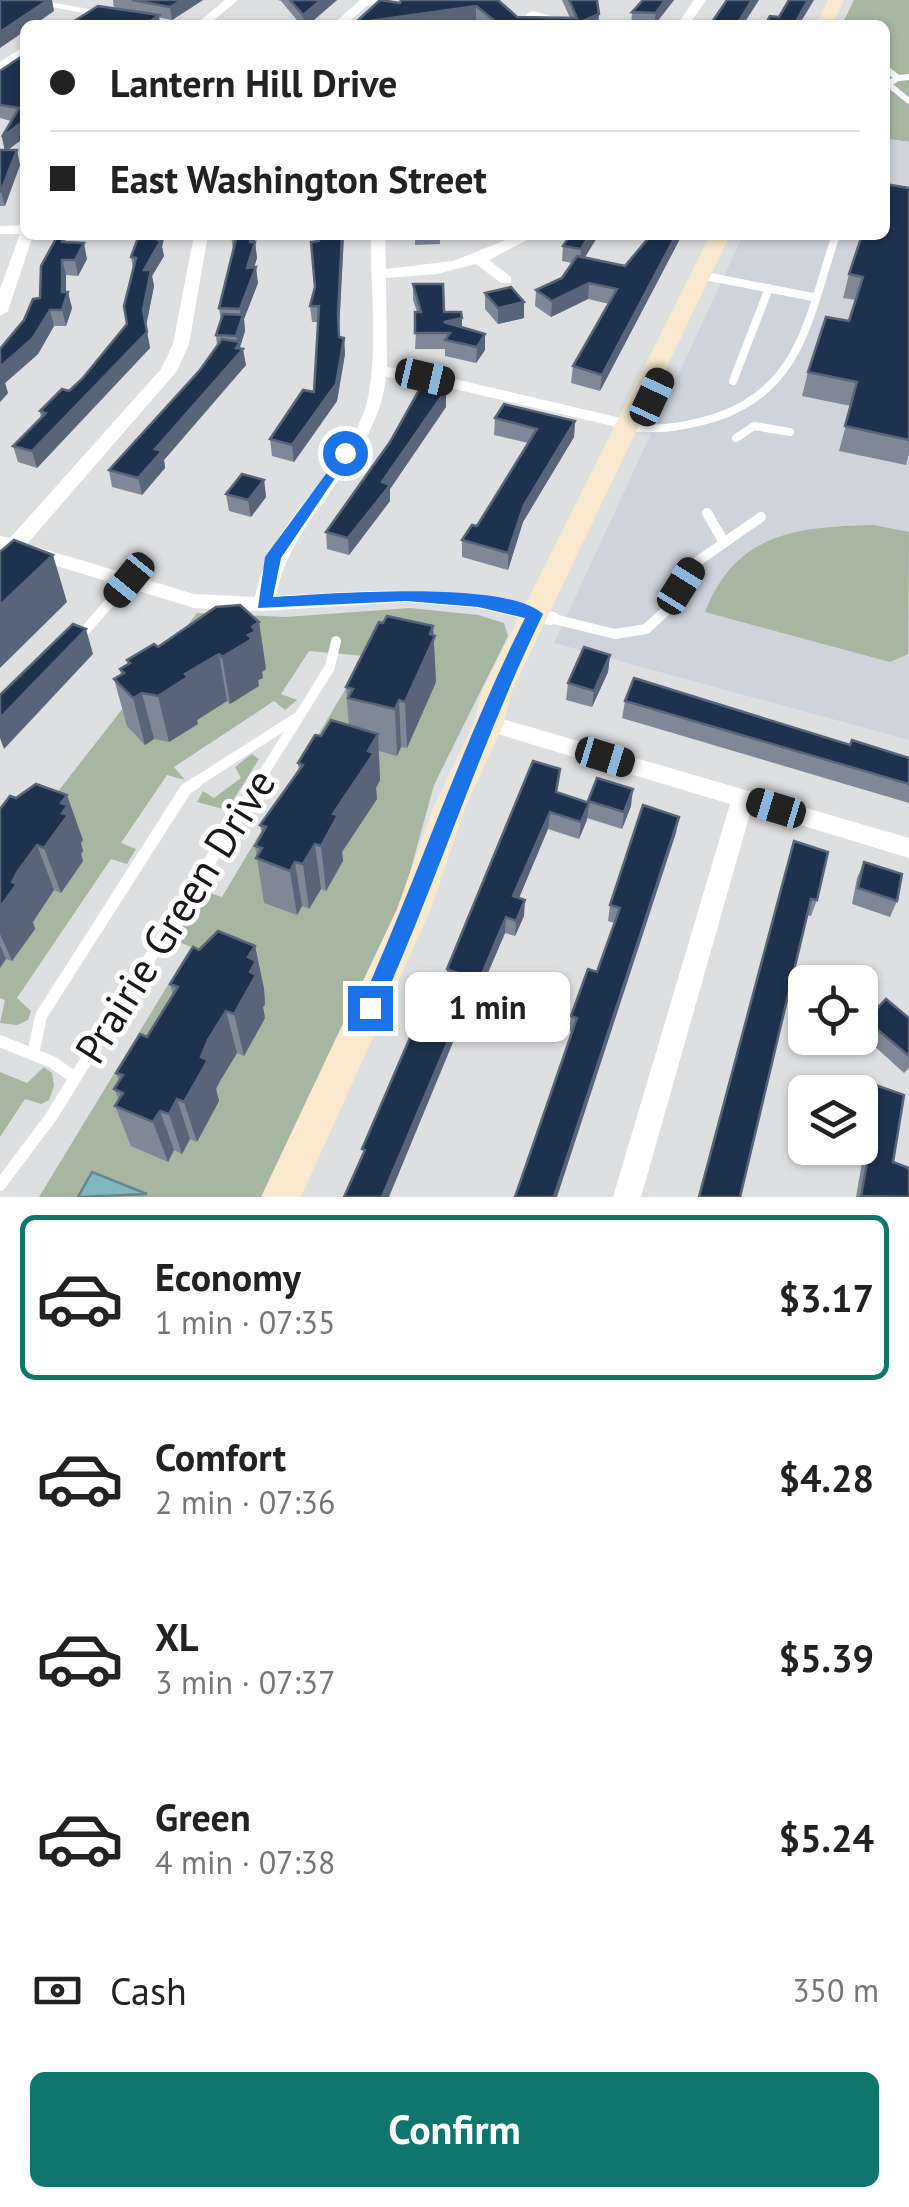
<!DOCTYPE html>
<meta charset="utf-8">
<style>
:root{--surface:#fff;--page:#f2f2f2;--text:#222;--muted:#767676;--line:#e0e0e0;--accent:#0f766e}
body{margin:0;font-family:"PT Sans",sans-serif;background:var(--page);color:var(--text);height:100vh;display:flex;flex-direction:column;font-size:38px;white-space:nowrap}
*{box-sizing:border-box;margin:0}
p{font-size:32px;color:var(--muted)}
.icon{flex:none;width:55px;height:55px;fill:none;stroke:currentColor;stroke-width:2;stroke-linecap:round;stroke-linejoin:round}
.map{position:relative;height:1197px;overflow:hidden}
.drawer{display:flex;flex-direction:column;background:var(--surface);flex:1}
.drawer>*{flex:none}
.hud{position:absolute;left:20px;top:20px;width:870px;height:220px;border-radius:15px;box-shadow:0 2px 8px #0004;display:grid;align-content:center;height:220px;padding:0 30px;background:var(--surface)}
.fabs{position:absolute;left:788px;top:965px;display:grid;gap:20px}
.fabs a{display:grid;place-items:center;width:90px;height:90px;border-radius:15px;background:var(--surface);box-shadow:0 2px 8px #0004;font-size:50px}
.end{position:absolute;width:45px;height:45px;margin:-22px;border:12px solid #1a73e8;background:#fff;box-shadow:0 0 0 5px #fff}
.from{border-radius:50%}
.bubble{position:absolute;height:70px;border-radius:15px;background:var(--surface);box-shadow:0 2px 8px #0004;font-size:32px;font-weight:700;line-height:70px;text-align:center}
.car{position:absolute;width:30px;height:60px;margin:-30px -15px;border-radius:12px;box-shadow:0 0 8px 2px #0007;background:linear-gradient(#222 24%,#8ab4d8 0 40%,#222 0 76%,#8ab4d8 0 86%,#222 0)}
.hud b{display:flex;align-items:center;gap:35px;height:95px;font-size:38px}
.hud b+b{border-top:2px solid var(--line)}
.hud i{width:25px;height:25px;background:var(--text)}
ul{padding:18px 0 0;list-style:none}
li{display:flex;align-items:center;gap:30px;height:165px;margin:0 20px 15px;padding:0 10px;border:5px solid transparent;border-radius:15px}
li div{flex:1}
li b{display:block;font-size:38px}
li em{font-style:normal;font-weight:700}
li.active{border-color:var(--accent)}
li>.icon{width:90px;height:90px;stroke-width:1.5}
.pay{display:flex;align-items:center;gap:25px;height:110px;padding:0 30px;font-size:38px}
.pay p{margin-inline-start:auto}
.action{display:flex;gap:20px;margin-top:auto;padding:20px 30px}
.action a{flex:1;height:115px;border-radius:15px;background:var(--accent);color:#fff;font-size:40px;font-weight:700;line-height:115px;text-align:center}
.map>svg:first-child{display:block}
</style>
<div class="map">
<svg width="909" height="1197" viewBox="0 0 909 1197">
<rect width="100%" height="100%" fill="#dedfe1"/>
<path fill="#cfd4dc" d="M885,138L909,142V740L554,643L743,235H885Z"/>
<g fill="#a7b6a1">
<path d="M854,0H909V142L885,138V25H842Z"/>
<path d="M874,525L909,532L908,654L890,662L705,612C736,532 797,527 874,525Z"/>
<path d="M410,608L478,615L504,623L508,636L434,785L393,934L268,1197H39L191,947L174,940L203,891L222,897L365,656L309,651L281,694L297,700L285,710L274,701L174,767L185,780L167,775L121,843L136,849L127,864L111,859L17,998L31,1011L28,1020L17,1025L0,1023L5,1000L0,998V847L56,794L197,613L286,617Z"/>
<path d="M252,754L259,759L227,810L197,802L203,791L214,798L241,778L235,767Z"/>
<path d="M44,1067L52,1073L54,1086L49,1100L41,1104L25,1099L0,1137V1072L27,1083Z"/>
</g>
<path fill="#83b7bf" stroke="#63878d" stroke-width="2.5" d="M92,1172L147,1194L78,1197Z"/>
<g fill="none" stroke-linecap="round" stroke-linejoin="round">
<g stroke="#fff" stroke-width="6">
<path d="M885,68L898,78L909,77"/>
<path d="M898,78L888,84L909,101"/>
</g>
<g stroke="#fff" stroke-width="8">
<path d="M700,275L813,297"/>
<path d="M733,381L769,288"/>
<path d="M638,427C664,431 689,425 714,418C803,390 809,313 836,235"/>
<path d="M736,438L754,426L790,432"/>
</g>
<g stroke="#fff" stroke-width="10">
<path d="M707,513L722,539"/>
<path d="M550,618L615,634L646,629L670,607L698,561L761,517"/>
<path d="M77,640L129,580"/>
<path d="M193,784L296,718"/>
<path d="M257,784L330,667L336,641"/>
</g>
<g stroke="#fff" stroke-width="12">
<path d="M0,1041L52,1062L75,1078"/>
<path d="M33,1054L41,1016L186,789L197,782"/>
<path d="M0,1185L51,1117L259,782"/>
</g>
<g fill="#fff" fill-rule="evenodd">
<path d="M13,0H39L176,25H149Z"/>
<path d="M225,0H238L208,25H195Z"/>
<path d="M360,0H387L408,5L402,8L368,5L345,25H332Z"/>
<path d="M694,0H706L689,25H677Z"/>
<path d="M532,11L556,17L558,19L549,25H534L542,20L535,18L532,22H524L526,14Z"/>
<path d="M25,46V55L0,71V62Z"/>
<path d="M25,225V235H33L8,311L0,316V289L20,234H0V226Z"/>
<path d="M194,235H208L189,344L177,371L27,544L194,594L255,597C272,516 338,481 364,412C380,366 370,285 371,235H385L386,269L453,261L518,235H536L489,260L511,277V283H501L476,264L437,274L386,278L387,367L425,372L638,422L644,423L647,427L644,431L638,432L425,382L386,377C377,463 292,512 276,596C379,590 456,583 557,613L560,618L557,623L550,625L478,608L406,602L264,611L194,608L18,554L7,567L0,569V536L10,538L161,369L173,344Z"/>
<path d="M489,715L909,838V858L751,810L641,1197H613L730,804L481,729L478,723L481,717Z"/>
</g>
<g fill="#f8e9cf" fill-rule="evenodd">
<path d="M828,0H844L832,25H816Z"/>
<path d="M710,235H730L511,693L504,723L465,808L431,909L301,1197H261L397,909L433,808L474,723L481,693Z"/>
</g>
</g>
<g fill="#7e8897">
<path d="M113,0H203L172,20L114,9Z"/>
<path d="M278,0H337L308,25H301L281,1Z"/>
<path d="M498,0L517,17L570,18L562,0H597L599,14L598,25H482L476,20L441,25H355V23L400,3Z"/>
<path d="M674,0L655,25H631L632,12Z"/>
<path d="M25,54V137L8,150L20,165L5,206H0V150H5L2,137L11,121L0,118V71Z"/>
<path d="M909,188V454L906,465L839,451L851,406L802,396L808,372L849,321L856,300L843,298L849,274Z"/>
<path d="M58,235H64L66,242L87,259L78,276L66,275V292L72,308L66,326H54L38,354L5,383L8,393L0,402L4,346L40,298Z"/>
<path d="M231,235H256L255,242L257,258L254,267L258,283L244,319L245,331L240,346L246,365L164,460L165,468L142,495L112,487L109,470L200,370L217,346L216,335L221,321L219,308L233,250Z"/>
<path d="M320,235H344L339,330L340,337L344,338L345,354L337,401L294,462L272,456L270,439L314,392L318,322H312L310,306L315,287Z"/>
<path d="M415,235H440V244L415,245Z"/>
<path d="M570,235H597L585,257L625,266L651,235H682L600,391L571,383L573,366L609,304L588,299L551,317L535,306L536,290L562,278L572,263L562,261L563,246Z"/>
<path d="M162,247L164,256L152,276L154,286L146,326L150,348L37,468L18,462L13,446L41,418L40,411L69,391L82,379L127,324L133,269L131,257Z"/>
<path d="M413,284L485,350L476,363L445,356V349H415L417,312L413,300Z"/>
<path d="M485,293L524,318L498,324L485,309Z"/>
<path d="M446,390V407L390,489V501L349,555L327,549L326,532Z"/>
<path d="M495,418L575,421L574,437L523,522L508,570L462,557V540L477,526L528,443L494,435Z"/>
<path d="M264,480L266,497L251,517L229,511L226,494Z"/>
<path d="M259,622L266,669L262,672L263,678L258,680L259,686L230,704L227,701L197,720L198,724L169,742L154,739L145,745L127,726L114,679L121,675L120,669L128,665L127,660L158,647Z"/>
<path d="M433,626L436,682L407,748L401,747L397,756L379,751L380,780L376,788L377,799L342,852L343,861L326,891L321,889L309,909L302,906L297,915L264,903L255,846L262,834L260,825L299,771L298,763L321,736L349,726L346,687Z"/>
<path d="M610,655L608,672L592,707L566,700L568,683Z"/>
<path d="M625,701L909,758V803L622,718Z"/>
<path d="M597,778L631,806L622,829L587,818L579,839L548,829L519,898L524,916L515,936L505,933L478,996L447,985V969L557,793L587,803Z"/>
<path d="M0,809L83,840L81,843L83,851L81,854L83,861L61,893L54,890L36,916L33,922L35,929L12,961L6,959L0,968Z"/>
<path d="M676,833L572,1032L569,1031L571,1016L597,972L615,923L608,921L610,905Z"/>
<path d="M789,857L817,900L811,916L807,915L740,1197H698Z"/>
<path d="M864,862L897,901L890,917L852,904L857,878Z"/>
<path d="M255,946L264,989L265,1004L263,1008L265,1018L244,1056L237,1053L220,1081L216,1089L219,1101L197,1142L190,1139L182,1154L174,1150L168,1162L131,1146L115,1106L119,1100L114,1089L119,1081L116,1073L147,1037L173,995L170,984L199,950Z"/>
<path d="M909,1018V1068L904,1073L860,1033L866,1020Z"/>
<path d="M864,1081L893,1162L909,1197H856L865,1145L860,1143L859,1092Z"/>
</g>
<g fill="#586579">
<path d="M48,0H52L54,11L34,25H25V31L0,48V32Z"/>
<path d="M182,0H203L172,20L170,7Z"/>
<path d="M321,0H337L308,25H304L303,15Z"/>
<path d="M665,0H674L654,25L656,13Z"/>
<path d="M752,0H759L743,25H732Z"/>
<path d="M808,0H814L799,25H794Z"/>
<path d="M476,6V20L441,25H355V23Z"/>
<path d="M599,14L598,25H574Z"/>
<path d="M159,15L160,25H145Z"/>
<path d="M25,120V137L5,152L2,137Z"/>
<path d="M17,150L20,165L5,206L1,191Z"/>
<path d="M159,235H165L162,247L164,256L152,276L154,286L146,326L143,310L144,270Z"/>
<path d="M251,235H256L254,246L255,242L257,258L249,283L247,268Z"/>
<path d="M342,235H344L339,330L338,314Z"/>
<path d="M466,235H481L466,240Z"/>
<path d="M590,235H597V238L580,265L581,249Z"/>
<path d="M676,235H682L600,391L602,375Z"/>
<path d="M84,243L87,259L78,276L75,260Z"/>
<path d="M62,260L66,275V299L68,292L72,308L66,326L62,310Z"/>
<path d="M256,267L258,283L244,319L245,331L240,347L241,352L243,349L246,365L164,460L165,468L142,495L138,478L155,449L238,345L236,336L241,321L240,309Z"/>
<path d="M589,283L588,299L551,317L552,301Z"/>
<path d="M524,302V318L498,324V308Z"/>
<path d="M50,310L54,326L38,354L5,383L8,393L0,402V367Z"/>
<path d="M462,318V334L444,322Z"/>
<path d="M147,332L150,348L37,468L32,451Z"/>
<path d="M485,334V350L476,363L477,347Z"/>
<path d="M344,338L345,354L337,401L294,462L292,445Z"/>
<path d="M446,390V407L390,489V501L349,555L348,538L382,482Z"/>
<path d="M575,421L574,437L523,522L508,570V553L524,505Z"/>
<path d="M264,480L266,497L251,517L248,500Z"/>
<path d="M53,555L67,602L0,668V605Z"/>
<path d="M259,622L266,669L262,672L263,678L258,680L259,686L230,704L222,657L248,635L252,627Z"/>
<path d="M433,626L436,682L407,748L405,702Z"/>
<path d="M86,629L93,654L4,749L0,738V718Z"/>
<path d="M219,654L227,701L197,720L198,724L169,742L158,696L185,674Z"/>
<path d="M610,655L608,672L592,707L594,691Z"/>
<path d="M142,693L154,739L145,745L133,698Z"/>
<path d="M399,700L401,747L397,756L395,709Z"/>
<path d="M378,734L380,780L376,788L377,799L342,852L343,861L326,891L321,846L333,814Z"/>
<path d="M633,789L631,806L622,829L624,812Z"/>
<path d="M67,795L83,840L81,843L83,851L81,854L83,861L61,893L44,848L61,803Z"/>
<path d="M589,803L587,820L579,839L581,822Z"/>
<path d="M550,812L548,829L513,912V896Z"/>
<path d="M679,817L676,833L557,1197H554Z"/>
<path d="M315,844L321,889L309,909L303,864Z"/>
<path d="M37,845L54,890L33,922L35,929L12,961L0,934V907L18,871Z"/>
<path d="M295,862L302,906L297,915L290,871Z"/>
<path d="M525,900L524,916L515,936L516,921Z"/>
<path d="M506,917L505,933L478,996L479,981Z"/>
<path d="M0,945L6,959L0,968Z"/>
<path d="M255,946L264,989L265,1004L263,1007L265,1018L244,1056L234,1014L248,957Z"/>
<path d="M462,1008L461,1023L389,1197H382Z"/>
<path d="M226,1011L237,1053L220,1081L216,1089L219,1101L197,1142L184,1102L208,1040Z"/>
<path d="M177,1099L190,1139L182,1154L169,1114Z"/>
<path d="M160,1111L174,1150L168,1162L153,1122Z"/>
</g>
<g fill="#1e314d" stroke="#586579" stroke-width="2.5">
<path d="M0,0H48L0,32Z"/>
<path d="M132,0H182L170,7Z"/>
<path d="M290,0H321L303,15Z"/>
<path d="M380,0L400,3L401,0H498L517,17L577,18L569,0H597L599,14L574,25H500L476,6L355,23Z"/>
<path d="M643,0H665L656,13L632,12Z"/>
<path d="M727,0H752L738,23L732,25H710Z"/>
<path d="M789,0H808L794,25H765L770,16L779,17Z"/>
<path d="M98,6L159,15L145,25H68Z"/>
<path d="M25,54V120L2,137L19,108L0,105V71Z"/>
<path d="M0,150H17L1,191H0Z"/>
<path d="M885,184L909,188V440L845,426L857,382L808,372L826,317L849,321L863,277L849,274L862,235H885Z"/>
<path d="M58,235H62V242L84,243L75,260H62V292H68L62,310H50L33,338L0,367V349L24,320L33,299L40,298L41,266Z"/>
<path d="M139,235H159L158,240H161L144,270H151L143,310L147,332L32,451L13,446L46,413L40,411L62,389L69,391L82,379L127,324L124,306L136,258L131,257Z"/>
<path d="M237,235H251L250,242H255L247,268L256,267L240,309L219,308Z"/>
<path d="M320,235H342L338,314L339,337L344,338L336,384L292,445L270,439L303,390L314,392L319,306H310L315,287L311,242L319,241Z"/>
<path d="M570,235H590L581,249L563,246Z"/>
<path d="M651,235H676L602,375L573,366L617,289L589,283L552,301L536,290L562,278L577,256L625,266Z"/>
<path d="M413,284H443L444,312H461L462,318L444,322L485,334L477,347L445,340L450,333H415V312H421Z"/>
<path d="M511,287L524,302L498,308L485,293Z"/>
<path d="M223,314L243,315L236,336L216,335Z"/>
<path d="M222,339L240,342L236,348L243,349L155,449L162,451L138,478L109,470L200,370Z"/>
<path d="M422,385L446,390L382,482L390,485L348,538L326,532L390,442Z"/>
<path d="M504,404L575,421L524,505L508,553L462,540L472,525L477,526L537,429L495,418Z"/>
<path d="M242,474L264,480L248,500L226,494Z"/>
<path d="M14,540L53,555L0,605V552Z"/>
<path d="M240,605L259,622L252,627L256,631L248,635L252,639L222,657L219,654L185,674L188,677L158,696L142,693L133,698L114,679L124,673L120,669L130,663L127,660L154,644L158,647L216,607Z"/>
<path d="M387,616L433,626L430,634L435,636L405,702L399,700L395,709L348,698L353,689L346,687L379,622L383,623Z"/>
<path d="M73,624L86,629L0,718V695Z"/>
<path d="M584,647L610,655L594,691L568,683Z"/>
<path d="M634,678L850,745L852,740L909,758V784L625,701Z"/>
<path d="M331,720L378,734L368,751L374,753L333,814L338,815L321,846L315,844L303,864L295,862L290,871L256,858L262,848L255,846L266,827L260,825L303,765L298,763L315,735L321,736Z"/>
<path d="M533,761L560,769L556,792L589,803L581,822L550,812L513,896L525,900L516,921L506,917L479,981L447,969Z"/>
<path d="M597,778L633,789L624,812L588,801Z"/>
<path d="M36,784L67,795L61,803L68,805L62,813L68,815L44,848L37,845L18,871L12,882L17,884L0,907V809L10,796L16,798Z"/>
<path d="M643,805L679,817L554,1197H515L577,1018L571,1016L588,969L597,972L620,908L610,905Z"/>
<path d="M794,841L828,852L817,900L811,899L740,1197H699Z"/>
<path d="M864,862L902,874L897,901L858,888Z"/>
<path d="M218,931L255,946L248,957L256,961L250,972L256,975L234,1014L226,1011L208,1040L201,1057L208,1060L184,1102L177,1099L169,1114L160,1111L153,1122L115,1106L123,1093L114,1089L123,1075L116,1073L140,1034L147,1037L158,1019L178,987L170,984L193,947L199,950Z"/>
<path d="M428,996L462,1008L382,1197H344L365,1150L362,1149Z"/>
<path d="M886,999L909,1018V1056L866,1020Z"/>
<path d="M864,1081L904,1095L893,1162L909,1168V1197L861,1196L873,1131L860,1127V1103Z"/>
</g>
<path fill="#1a73e8" d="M345,448L352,453L281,558L273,597C327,594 505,579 543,614C480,744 437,883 377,1015L370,1018L359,1008C417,879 462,744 525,618L478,607L406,601L258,608L265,557Z"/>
<g text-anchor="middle" stroke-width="10" stroke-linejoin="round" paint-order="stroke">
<g font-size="42" fill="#181819" stroke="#fff">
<text transform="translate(175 916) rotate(-58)" y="15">Prairie Green Drive</text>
</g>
</g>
</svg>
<div class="fabs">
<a><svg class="icon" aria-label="locate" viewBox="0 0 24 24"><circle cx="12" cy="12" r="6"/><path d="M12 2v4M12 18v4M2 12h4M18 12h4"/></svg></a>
<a><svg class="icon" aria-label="layers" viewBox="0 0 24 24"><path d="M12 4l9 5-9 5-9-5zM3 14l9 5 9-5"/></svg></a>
</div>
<i class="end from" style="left:345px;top:453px"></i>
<i class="end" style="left:370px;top:1008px"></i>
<div class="bubble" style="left:405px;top:972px;width:165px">1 min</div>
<i class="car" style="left:425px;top:377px;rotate:103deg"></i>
<i class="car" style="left:652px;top:397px;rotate:25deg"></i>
<i class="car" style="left:129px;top:580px;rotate:219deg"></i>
<i class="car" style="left:681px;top:586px;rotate:32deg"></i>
<i class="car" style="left:605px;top:757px;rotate:107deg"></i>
<i class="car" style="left:776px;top:808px;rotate:287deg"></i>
<div class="hud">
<b><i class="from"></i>Lantern Hill Drive</b>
<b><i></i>East Washington Street</b>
</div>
</div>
<section class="drawer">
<ul>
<li class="active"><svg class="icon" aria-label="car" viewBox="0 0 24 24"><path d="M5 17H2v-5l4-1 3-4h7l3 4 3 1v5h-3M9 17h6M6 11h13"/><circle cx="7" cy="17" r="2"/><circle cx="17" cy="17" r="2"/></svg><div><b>Economy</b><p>1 min · 07:35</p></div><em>$3.17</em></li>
<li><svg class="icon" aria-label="car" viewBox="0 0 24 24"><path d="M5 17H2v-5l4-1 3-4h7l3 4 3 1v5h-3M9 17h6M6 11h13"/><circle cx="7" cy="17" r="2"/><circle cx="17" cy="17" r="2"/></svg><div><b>Comfort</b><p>2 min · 07:36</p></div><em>$4.28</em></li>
<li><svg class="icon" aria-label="car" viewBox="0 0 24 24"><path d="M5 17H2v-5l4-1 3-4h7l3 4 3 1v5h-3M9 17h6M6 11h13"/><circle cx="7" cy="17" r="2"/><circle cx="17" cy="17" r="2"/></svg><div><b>XL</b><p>3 min · 07:37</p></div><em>$5.39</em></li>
<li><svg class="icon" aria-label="car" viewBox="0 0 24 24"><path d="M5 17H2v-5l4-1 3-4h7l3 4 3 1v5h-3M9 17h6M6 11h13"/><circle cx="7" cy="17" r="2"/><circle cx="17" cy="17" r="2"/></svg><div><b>Green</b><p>4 min · 07:38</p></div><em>$5.24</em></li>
</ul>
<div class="pay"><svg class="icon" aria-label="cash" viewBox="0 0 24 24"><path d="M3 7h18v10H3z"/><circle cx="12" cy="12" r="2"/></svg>Cash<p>350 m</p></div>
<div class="action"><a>Confirm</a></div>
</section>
